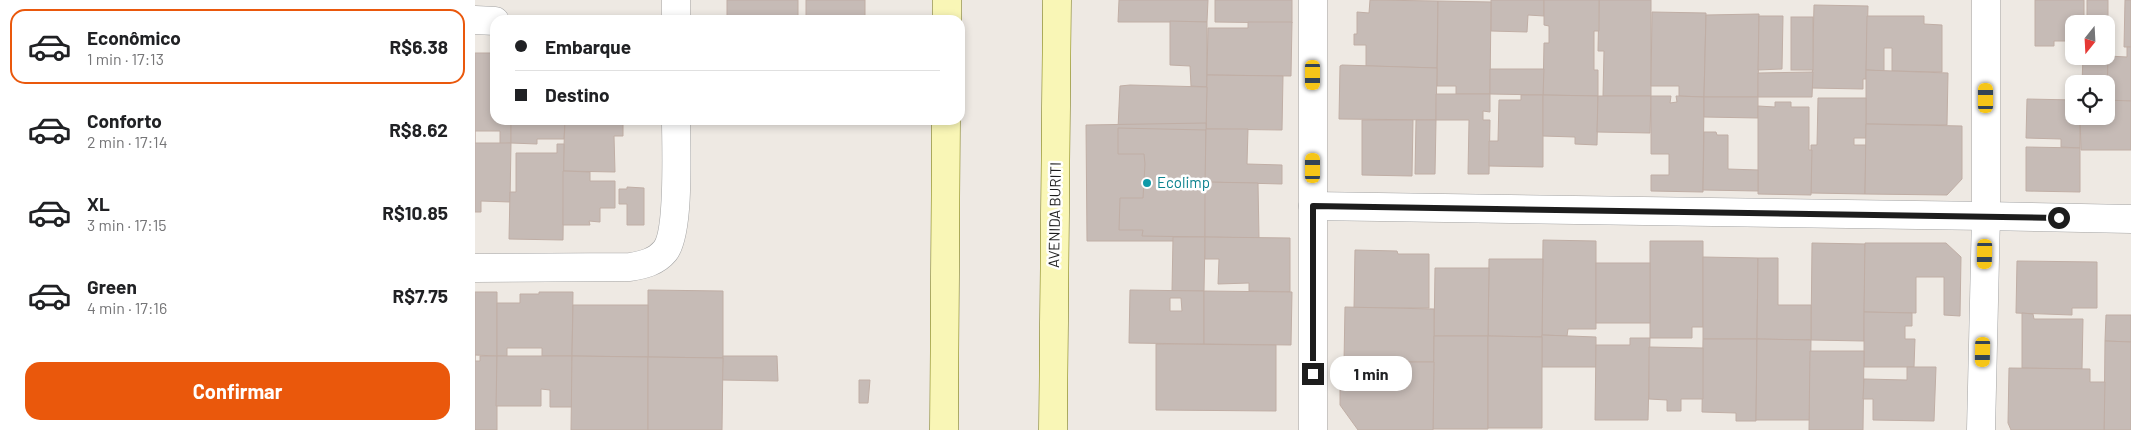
<!DOCTYPE html>
<html lang="pt">
<meta charset="utf-8">
<style>
:root{--surface:#fff;--page:#f6f6f6;--text:#202124;--muted:#757577;--line:#e0e0e0;--accent:#ea580c}
body{margin:0;font-family:Barlow,sans-serif;background:var(--page);color:var(--text);height:100vh;display:flex;flex-direction:column;font-size:19px;white-space:nowrap}
*{box-sizing:border-box;margin:0}
p{font-size:16px;color:var(--muted)}
.icon{flex:none;width:28px;height:28px;fill:none;stroke:currentColor;stroke-width:2;stroke-linecap:round;stroke-linejoin:round}
.map{position:relative;flex:1;overflow:hidden}
.panel{display:flex;flex-direction:column;background:var(--surface);width:475px}
.panel>*{flex:none}
.guide{position:absolute;left:15px;top:15px;width:475px;height:110px;border-radius:15px;box-shadow:0 2px 8px #0003;display:grid;align-content:center;height:110px;padding:0 25px;background:var(--surface)}
.needle{width:32px;rotate:198deg}
.buttons{position:absolute;left:1590px;top:15px;display:grid;gap:10px}
.buttons a{display:grid;place-items:center;width:50px;height:50px;border-radius:10px;background:var(--surface);box-shadow:0 2px 8px #0003;font-size:25px}
.end{position:absolute;width:22px;height:22px;margin:-11px;border:6px solid #1d1d1d;background:#fff;box-shadow:0 0 0 2px #fff}
.from{border-radius:50%}
.bubble{position:absolute;height:35px;border-radius:15px;background:var(--surface);box-shadow:0 2px 8px #0003;font-size:16px;font-weight:700;line-height:35px;text-align:center}
.car{position:absolute;width:15px;height:30px;margin:-15px -8px;border-radius:6px;box-shadow:0 0 4px 1px #0007;background:linear-gradient(#f5c518 24%,#345 0 40%,#f5c518 0 76%,#345 0 86%,#f5c518 0)}
.guide b{display:flex;align-items:center;gap:18px;height:48px;font-size:19px}
.guide b+b{border-top:1px solid var(--line)}
.guide i{width:12px;height:12px;background:var(--text)}
ul{padding:9px 0 0;list-style:none}
li{display:flex;align-items:center;gap:15px;height:75px;margin:0 10px 8px;padding:0 15px;border:2px solid transparent;border-radius:15px}
li div{flex:1}
li b{display:block;font-size:19px}
li em{font-style:normal;font-weight:700}
li.on{border-color:var(--accent)}
li>.icon{width:45px;height:45px;stroke-width:1.5}
.primary-button{display:flex;gap:10px;margin-top:auto;padding:10px 25px}
.primary-button a{flex:1;height:58px;border-radius:15px;background:var(--accent);color:#fff;font-size:20px;font-weight:700;line-height:58px;text-align:center}
main{display:flex;flex:1;min-height:0}
.map>svg:first-child{display:block}
</style>
<main>
<section class="panel">
<ul>
<li class="on"><svg class="icon" aria-label="car" viewBox="0 0 24 24"><path d="M5 17H2v-5l4-1 3-4h7l3 4 3 1v5h-3M9 17h6M6 11h13"/><circle cx="7" cy="17" r="2"/><circle cx="17" cy="17" r="2"/></svg><div><b>Econômico</b><p>1 min · 17:13</p></div><em>R$6.38</em></li>
<li><svg class="icon" aria-label="car" viewBox="0 0 24 24"><path d="M5 17H2v-5l4-1 3-4h7l3 4 3 1v5h-3M9 17h6M6 11h13"/><circle cx="7" cy="17" r="2"/><circle cx="17" cy="17" r="2"/></svg><div><b>Conforto</b><p>2 min · 17:14</p></div><em>R$8.62</em></li>
<li><svg class="icon" aria-label="car" viewBox="0 0 24 24"><path d="M5 17H2v-5l4-1 3-4h7l3 4 3 1v5h-3M9 17h6M6 11h13"/><circle cx="7" cy="17" r="2"/><circle cx="17" cy="17" r="2"/></svg><div><b>XL</b><p>3 min · 17:15</p></div><em>R$10.85</em></li>
<li><svg class="icon" aria-label="car" viewBox="0 0 24 24"><path d="M5 17H2v-5l4-1 3-4h7l3 4 3 1v5h-3M9 17h6M6 11h13"/><circle cx="7" cy="17" r="2"/><circle cx="17" cy="17" r="2"/></svg><div><b>Green</b><p>4 min · 17:16</p></div><em>R$7.75</em></li>
</ul>
<div class="primary-button"><a>Confirmar</a></div>
</section>
<div class="map">
<svg width="1656" height="430" viewBox="0 0 1656 430">
<rect width="100%" height="100%" fill="#eee9e3"/>
<g fill="#c6bbb6" stroke="#c0aea5" fill-rule="evenodd">
<rect x="252" y="0" width="71" height="20"/>
<rect x="331" y="0" width="59" height="20"/>
<path d="M644,0H733L732,22H643Z"/>
<path d="M740,0H817V23L740,22Z"/>
<path d="M895,0L963,1L962,68L891,66V45H879V34H882V12L894,13Z"/>
<path d="M1016,0H1069V16L1053,15L1052,32L1016,31Z"/>
<path d="M1124,0H1176V96H1128L1129,51H1123Z"/>
<path d="M1124,0V31H1119V70H1123V96L1068,95L1069,43H1074V26L1069,25V0Z"/>
<path d="M1560,0H1609V19L1612,20V0H1633V46L1631,24H1599V41H1579V46H1560Z"/>
<path d="M1650,0H1656V47H1649Z"/>
<path d="M963,1L1016,2L1015,94H981V86H962Z"/>
<path d="M1339,5L1393,6L1391,79H1388V89L1337,88Z"/>
<path d="M1177,12L1231,13L1229,97L1204,96V86H1176Z"/>
<path d="M1284,14L1283,97H1229L1231,15Z"/>
<path d="M1284,16H1308L1307,69L1283,70Z"/>
<path d="M1392,16H1449V24L1467,25V72L1417,71V48H1409V71L1391,70Z"/>
<rect x="1316" y="17" width="22" height="53"/>
<path d="M695,21L732,22V87L716,86L715,66L695,65Z"/>
<path d="M773,22H817L816,76L732,75L733,28H773Z"/>
<path d="M1631,46L1633,47L1632,101L1631,84H1607L1608,56H1631Z"/>
<path d="M1652,47H1656V101H1632L1633,56L1652,57Z"/>
<path d="M0,53H20V120H36V143L25,144V131H0V143Z"/>
<path d="M867,65L962,68L961,120L864,119L865,66Z"/>
<path d="M1015,69H1069L1068,95L1015,94Z"/>
<path d="M1391,70L1473,73L1472,125L1391,124Z"/>
<path d="M1338,72L1337,97H1283V73Z"/>
<path d="M732,75L808,76L807,130L731,129Z"/>
<path d="M655,85L732,87L731,130L643,128L645,86Z"/>
<path d="M961,94H1015V112L1008,111V120H1015L1014,174H993L994,120H961Z"/>
<path d="M1046,95H1068V167L1014,166V141H1023L1024,100H1046Z"/>
<path d="M1068,95L1123,96L1122,145L1100,144V137L1068,136Z"/>
<path d="M1123,96H1176L1175,133L1122,132Z"/>
<path d="M1176,96H1196L1195,103L1202,102L1201,96L1229,97L1228,192L1176,191V175H1194V154H1176Z"/>
<path d="M1229,97H1283V118L1229,117Z"/>
<path d="M1343,98H1391V138H1379V145H1391L1390,194L1336,193V145H1342Z"/>
<path d="M1552,99L1599,100V116H1605V148L1586,147V139L1551,138Z"/>
<path d="M1631,100L1656,101V150H1606L1605,116H1631Z"/>
<path d="M1300,102H1316V107H1334V150H1337L1336,195L1283,194V106L1300,107Z"/>
<path d="M36,120H90L89,139H62V144L36,143Z"/>
<path d="M90,120H148V136H139L140,172L88,171Z"/>
<path d="M887,120H938L937,176L887,175Z"/>
<path d="M941,120H961L960,174H940Z"/>
<path d="M731,123L733,241H612L611,125Z"/>
<path d="M1391,124L1487,126V179L1472,195L1390,194Z"/>
<path d="M643,128L731,130L730,237L667,236L668,230H644L645,198H668L670,164L669,154H643Z"/>
<path d="M731,129H773L772,164L807,165V184L730,182Z"/>
<path d="M1229,132H1241L1242,135H1253V169L1283,170V191L1228,190Z"/>
<path d="M0,143H36L35,202L6,201V212H0Z"/>
<path d="M82,144H89L88,240L34,239L35,192H41V153H82Z"/>
<path d="M1551,147L1605,148V192L1551,191Z"/>
<path d="M88,171L115,172V181H140V208H125V222L114,221L115,225H88Z"/>
<path d="M730,182L783,183L784,238L730,237Z"/>
<path d="M152,187L169,188V225H152V204H144V189H152Z"/>
<path d="M698,237H730L729,291H697Z"/>
<path d="M730,237L815,238V292L774,291V283L743,284L744,259H730Z"/>
<path d="M1068,240L1121,241V329H1093L1092,336L1067,335Z"/>
<path d="M1175,241H1228V327H1217V338H1175Z"/>
<path d="M1337,243L1390,244L1389,341L1336,340Z"/>
<path d="M1390,243H1471L1486,257L1485,316L1469,315V277H1441V313L1389,312Z"/>
<path d="M880,250L922,251L923,254H954V308H879Z"/>
<path d="M1228,257L1283,258L1282,339H1228Z"/>
<path d="M1283,258H1303V305H1336V340L1282,339Z"/>
<path d="M1014,259H1068L1067,337L1013,336Z"/>
<path d="M1542,261L1622,262V308H1597V315L1541,313Z"/>
<rect x="1121" y="263" width="54" height="60"/>
<path d="M960,268H1014L1013,336H959Z"/>
<path d="M173,290L248,291V358L173,357Z"/>
<path d="M655,290L729,291V344L654,343ZM695,298H706L707,311H695Z"/>
<path d="M729,291L817,292L816,345L729,344Z"/>
<path d="M0,292H22V356L0,355Z"/>
<path d="M64,292H98L97,356H67V348H32V356H22V303H45V294H64Z"/>
<path d="M98,305H173V357L97,356Z"/>
<path d="M870,307L959,309V362H869Z"/>
<path d="M1389,312L1437,313V326H1430V339H1440L1439,367H1389Z"/>
<path d="M1547,313L1558,314L1559,319H1608L1607,369L1547,368Z"/>
<path d="M1631,315H1656V342L1630,341Z"/>
<path d="M1067,335L1121,337V367H1067Z"/>
<path d="M959,336H1013V429H958Z"/>
<path d="M1013,336L1067,337V428H1013Z"/>
<path d="M1155,338H1175L1173,420H1120L1121,345H1155Z"/>
<path d="M1228,339H1282L1281,421H1261V413L1227,412Z"/>
<path d="M1282,339L1336,340L1335,420H1281Z"/>
<path d="M1630,341L1656,342V430H1629Z"/>
<path d="M681,344L801,345V411L681,410Z"/>
<path d="M1174,347L1228,348V399H1206V411H1192V400L1174,399Z"/>
<path d="M1335,351H1389L1388,430H1334Z"/>
<path d="M0,355V361H5V356H22V430H0Z"/>
<path d="M22,356H97V407H75V390L66,389V406H21Z"/>
<path d="M97,356L173,357V430H96Z"/>
<path d="M248,356H302L303,381L247,380Z"/>
<path d="M173,357L248,358L247,430H173Z"/>
<path d="M865,361L888,362L887,366H907L908,362H959L958,430H883L865,405Z"/>
<path d="M1432,367H1461L1459,421L1398,420V399H1388L1389,379L1432,380Z"/>
<path d="M1534,368L1615,369V382H1630L1629,430H1536L1533,423Z"/>
<path d="M384,380H395L393,403H384Z"/>
</g>
<g fill="none" stroke-linecap="round" stroke-linejoin="round">
<defs>
<g id="minor">
<path d="M838,0V430"/>
<path d="M0,20L20,21"/>
<path d="M201,20V0"/>
<path d="M838,206L1511,216L1656,219"/>
<path d="M0,268L155,267C168,265 181,262 190,251C205,232 201,147 201,120"/>
<path d="M1506,430L1511,216V0"/>
</g>
<g id="secondary">
<path d="M472,20V0"/>
<path d="M469,430L471,120"/>
<path d="M578,430L582,0"/>
</g>
</defs>
<use href="#minor" stroke="#a4a4a4" stroke-width="29"/>
<use href="#secondary" stroke="#727305" stroke-width="29"/>
<use href="#minor" stroke="#fff" stroke-width="28"/>
<use href="#secondary" stroke="#f9f6b6" stroke-width="28"/>
</g>
<g fill="none" stroke-linecap="round" stroke-linejoin="round">
<path stroke="#1d1d1d" stroke-width="6" d="M838,374V206L1584,218"/>
</g>
<circle fill="#0f9aa8" stroke="#fff" stroke-width="2" cx="672" cy="183" r="5"/>
<g text-anchor="middle" stroke-width="5" stroke-linejoin="round" paint-order="stroke">
<g font-size="15" fill="#0d838f" stroke="#fff" text-anchor="start">
<text x="682" y="188">Ecolimp</text>
</g>
<g font-size="15" fill="#1d1d1d" stroke="#fff">
<text transform="translate(580 215) rotate(-89)" y="5">AVENIDA BURITI</text>
</g>
</g>
</svg>
<div class="buttons">
<a><svg class="needle" viewBox="-14 -14 28 28"><path d="M0-13l5 13h-10z" fill="#e53935"/><path d="M0 13l5-13h-10z" fill="#757577"/></svg></a>
<a><svg class="icon" aria-label="locate" viewBox="0 0 24 24"><circle cx="12" cy="12" r="6"/><path d="M12 2v4M12 18v4M2 12h4M18 12h4"/></svg></a>
</div>
<i class="end from" style="left:1584px;top:218px"></i>
<i class="end" style="left:838px;top:374px"></i>
<div class="bubble" style="left:855px;top:356px;width:82px">1 min</div>
<i class="car" style="left:838px;top:75px;rotate:180deg"></i>
<i class="car" style="left:1511px;top:98px;rotate:0deg"></i>
<i class="car" style="left:838px;top:168px;rotate:0deg"></i>
<i class="car" style="left:1510px;top:254px;rotate:181deg"></i>
<i class="car" style="left:1508px;top:352px;rotate:181deg"></i>
<div class="guide">
<b><i class="from"></i>Embarque</b>
<b><i></i>Destino</b>
</div>
</div>
</main>
